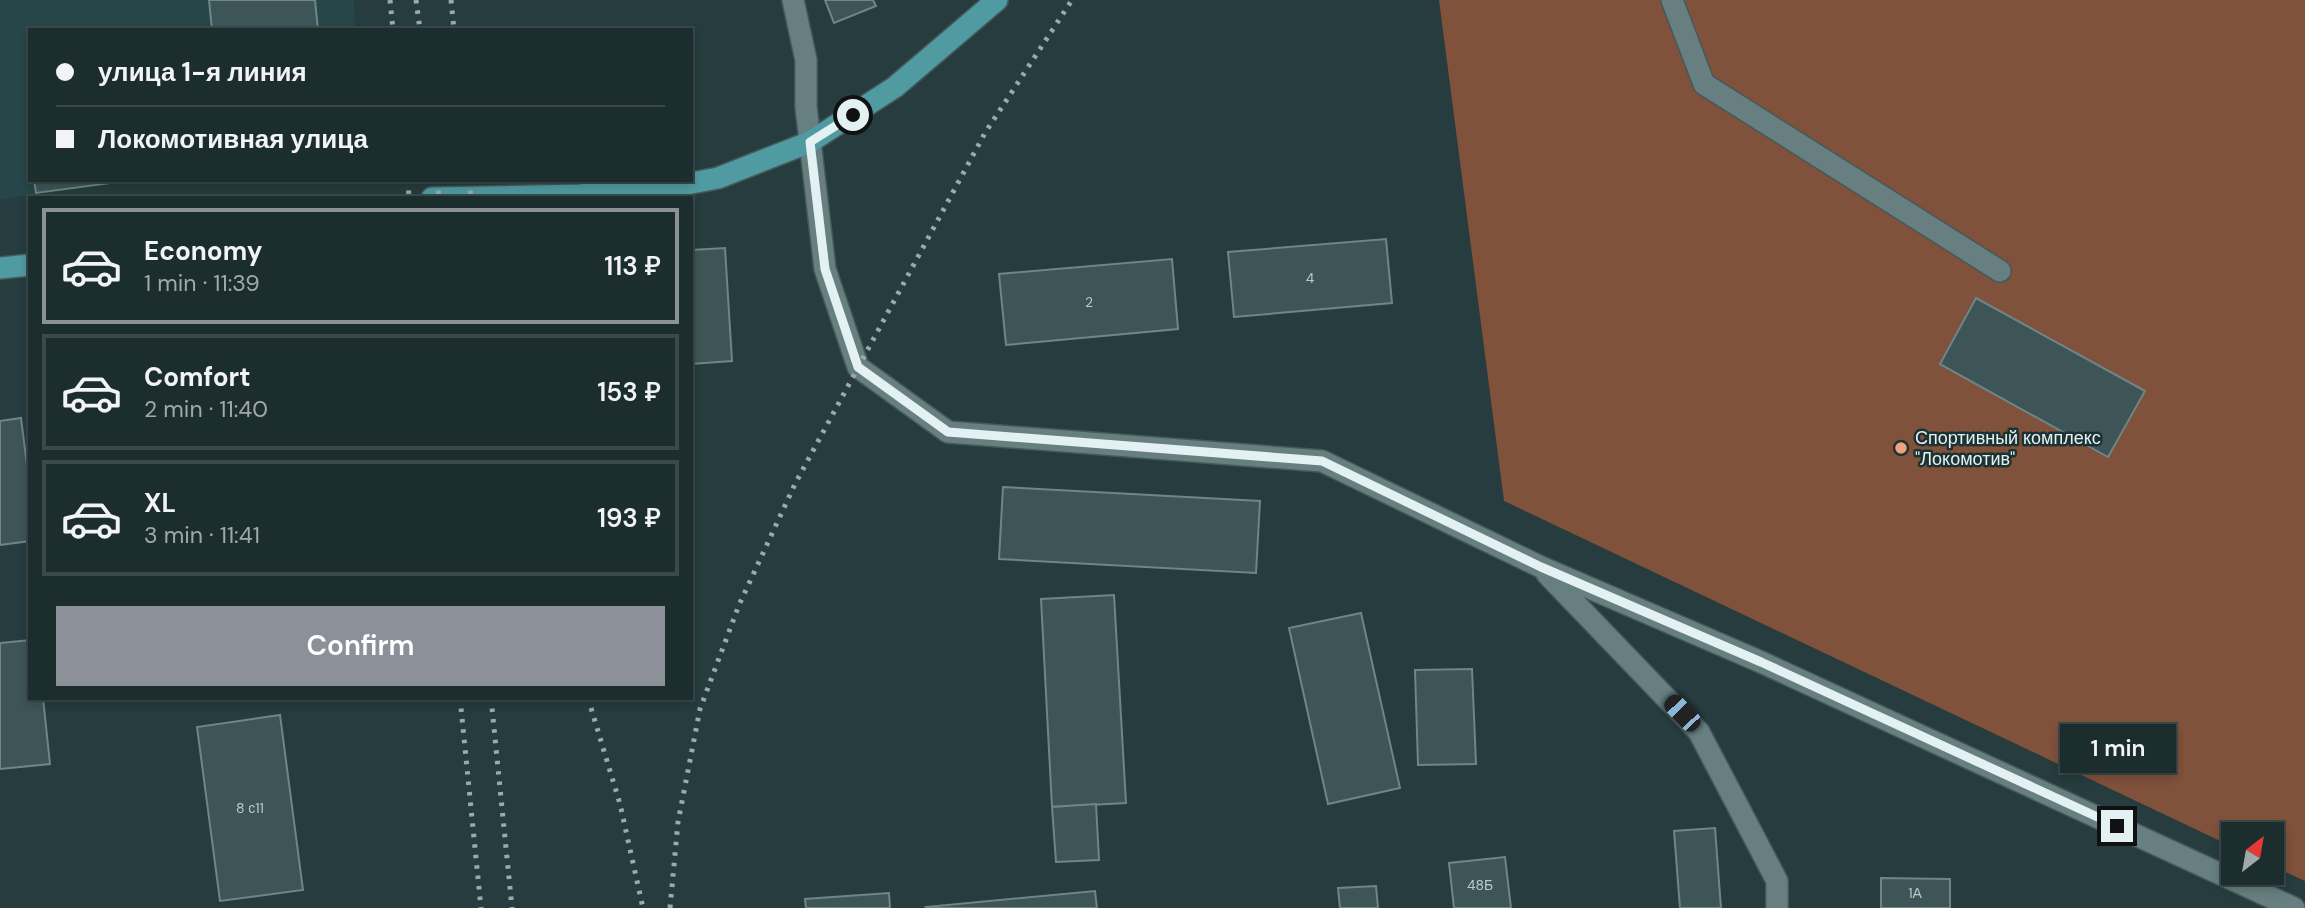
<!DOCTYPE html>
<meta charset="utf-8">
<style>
:root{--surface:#1c2d2e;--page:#29393a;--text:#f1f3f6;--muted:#a0a8aa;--line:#3a494a;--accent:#8c9099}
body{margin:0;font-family:"DM Sans",sans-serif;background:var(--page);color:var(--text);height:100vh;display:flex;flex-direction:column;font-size:26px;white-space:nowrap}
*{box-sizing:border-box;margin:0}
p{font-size:23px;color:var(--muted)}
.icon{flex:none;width:38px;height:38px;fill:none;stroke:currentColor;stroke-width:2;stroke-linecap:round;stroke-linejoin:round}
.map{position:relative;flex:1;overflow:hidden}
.details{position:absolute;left:28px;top:196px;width:665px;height:504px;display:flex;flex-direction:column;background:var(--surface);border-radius:0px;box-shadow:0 4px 10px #0003,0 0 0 2px var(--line)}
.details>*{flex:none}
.top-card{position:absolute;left:28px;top:28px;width:665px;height:154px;border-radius:0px;box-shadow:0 4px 10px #0003,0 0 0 2px var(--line);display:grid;align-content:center;height:154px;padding:0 28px;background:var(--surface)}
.needle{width:46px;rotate:31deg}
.tools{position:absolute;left:2221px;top:822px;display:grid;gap:14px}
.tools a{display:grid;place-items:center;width:63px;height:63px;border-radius:0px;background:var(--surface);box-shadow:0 4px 10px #0003,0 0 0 2px var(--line);font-size:35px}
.end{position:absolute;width:32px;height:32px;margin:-16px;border:9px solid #e4f1f2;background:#111;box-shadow:0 0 0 4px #111}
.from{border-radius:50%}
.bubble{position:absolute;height:49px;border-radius:0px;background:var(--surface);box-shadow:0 4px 10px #0003,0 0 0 2px var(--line);font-size:23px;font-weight:600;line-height:49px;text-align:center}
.car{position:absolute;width:21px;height:42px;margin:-21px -10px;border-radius:9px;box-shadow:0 0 5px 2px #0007;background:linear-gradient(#222 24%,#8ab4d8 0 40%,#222 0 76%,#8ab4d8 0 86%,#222 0)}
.top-card b{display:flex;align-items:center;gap:24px;height:66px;font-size:26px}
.top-card b+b{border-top:2px solid var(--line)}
.top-card i{width:18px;height:18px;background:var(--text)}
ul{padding:12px 0 0;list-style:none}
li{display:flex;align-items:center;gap:21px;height:116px;margin:0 14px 10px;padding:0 14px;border:4px solid var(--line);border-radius:0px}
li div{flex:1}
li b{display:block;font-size:26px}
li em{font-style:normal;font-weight:600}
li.current{border-color:var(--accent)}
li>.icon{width:63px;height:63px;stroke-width:1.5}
.button{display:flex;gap:14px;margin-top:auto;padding:14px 28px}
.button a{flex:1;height:80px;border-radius:0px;background:var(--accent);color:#fff;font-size:28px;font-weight:600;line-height:80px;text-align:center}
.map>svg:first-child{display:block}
</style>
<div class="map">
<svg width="2305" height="908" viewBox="0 0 2305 908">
<rect width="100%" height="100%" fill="#263c3e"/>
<path fill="#264649" d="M0,0H354L355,30H30V180H117L0,200Z"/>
<path fill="#80513b" d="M1439,0H2305V881L2272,866V835H2233V847L1504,501Z"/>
<g fill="#3e5557" stroke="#6e8688" stroke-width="2">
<path d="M209,0H315L318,30H212Z"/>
<path d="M825,0H873L876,6L834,23Z"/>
<path d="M34,180H110L111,183L36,193Z"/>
<path d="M1386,239L1392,303L1234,317L1228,252Z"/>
<path d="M725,248L732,361L691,364V250Z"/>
<path d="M1172,259L1178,329L1006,345L999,274Z"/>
<path d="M1976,298L2145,391L2108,457L1940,364Z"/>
<path d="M21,418L30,489V541L0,545V421Z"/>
<path d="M1003,487L1260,501L1256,573L999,559Z"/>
<path d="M1114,595L1126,803L1052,807L1041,599Z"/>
<path d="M1361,613L1400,788L1328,804L1289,628Z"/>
<path d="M30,640V698H43L50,764L0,769V643Z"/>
<path d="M1472,669L1476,764L1418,765L1415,670Z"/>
<path d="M280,715L303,890L220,901L197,727Z"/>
<path d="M1096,804L1099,860L1056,862L1052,807Z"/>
<path d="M1715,828L1721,908H1680L1674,831Z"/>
<path d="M1505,857L1511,908H1454L1449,863Z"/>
<path d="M1881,878L1950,879V908H1881Z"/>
<path d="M1376,886L1378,908H1340L1338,888Z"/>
<path d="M1095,891L1097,908H927L926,907Z"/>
<path d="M889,893L890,908H806L805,899Z"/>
</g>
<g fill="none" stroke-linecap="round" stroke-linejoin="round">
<defs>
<g id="minor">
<path d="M793,0L806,60V107L825,269L858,367L948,432L1322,461L1541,567L1761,662L2294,908"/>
<path d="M1672,0L1704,84L2000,271"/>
<path d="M1547,574L1699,732L1777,881V908"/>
</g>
<g id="major">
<path d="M432,198L579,195L671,187L718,178L810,142L895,87L997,0"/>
<path d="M0,268L30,265"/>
</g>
</defs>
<use href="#minor" stroke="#45595a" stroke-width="24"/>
<use href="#major" stroke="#45595a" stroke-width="24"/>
<use href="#minor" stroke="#677f81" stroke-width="21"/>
<use href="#major" stroke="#509ba1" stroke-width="21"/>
<g stroke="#9babad" stroke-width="5" stroke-dasharray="3.5 7" stroke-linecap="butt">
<path d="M390,0L393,30"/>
<path d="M416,0L420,30"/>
<path d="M451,0L454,30"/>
<path d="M408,180L409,198"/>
<path d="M437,180L439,198"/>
<path d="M469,180L471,198"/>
<path d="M460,698L481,908"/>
<path d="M491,698L512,908"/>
<path d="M588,698L620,804L643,908"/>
<path d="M670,908L678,822L700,709L739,605L795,484L985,133L1072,0"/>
</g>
</g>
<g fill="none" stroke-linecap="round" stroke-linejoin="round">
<path stroke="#e4f1f2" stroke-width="9" d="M853,115L810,142L825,269L858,367L948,432L1322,461L1541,567L1761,662L2117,826"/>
</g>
<circle fill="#f1a17c" stroke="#1c3233" stroke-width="2.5" cx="1901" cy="448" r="7"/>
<g text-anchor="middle" stroke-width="5" stroke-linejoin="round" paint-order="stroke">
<g font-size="14" fill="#bacacb">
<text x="1310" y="283">4</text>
<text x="1089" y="307">2</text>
<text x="250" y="813">8 с11</text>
<text x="1480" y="890">48Б</text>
<text x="1915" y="898">1А</text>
</g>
<g font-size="18" fill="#e4f1f2" stroke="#1c3233" text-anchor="start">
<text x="1915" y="444">Спортивный комплекс<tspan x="1915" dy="21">"Локомотив"</tspan></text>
</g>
</g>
</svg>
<div class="tools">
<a><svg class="needle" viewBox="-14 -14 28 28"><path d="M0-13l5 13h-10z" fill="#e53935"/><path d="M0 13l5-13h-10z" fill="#a0a8aa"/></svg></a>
</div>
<i class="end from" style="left:853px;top:115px"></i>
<i class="end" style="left:2117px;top:826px"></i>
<div class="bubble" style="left:2060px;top:724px;width:116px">1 min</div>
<i class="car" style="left:1682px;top:713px;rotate:316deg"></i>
<div class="top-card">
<b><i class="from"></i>улица 1-я линия</b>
<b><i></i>Локомотивная улица</b>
</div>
<section class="details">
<ul>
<li class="current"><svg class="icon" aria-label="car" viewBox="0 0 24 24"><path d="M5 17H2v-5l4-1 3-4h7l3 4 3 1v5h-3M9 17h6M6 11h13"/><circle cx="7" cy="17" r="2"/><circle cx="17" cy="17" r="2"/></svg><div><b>Economy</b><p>1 min · 11:39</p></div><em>113 ₽</em></li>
<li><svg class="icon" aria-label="car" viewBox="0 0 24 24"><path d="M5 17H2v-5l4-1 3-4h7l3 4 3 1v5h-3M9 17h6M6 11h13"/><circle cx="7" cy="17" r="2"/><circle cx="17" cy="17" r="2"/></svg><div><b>Comfort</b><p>2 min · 11:40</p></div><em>153 ₽</em></li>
<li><svg class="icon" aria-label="car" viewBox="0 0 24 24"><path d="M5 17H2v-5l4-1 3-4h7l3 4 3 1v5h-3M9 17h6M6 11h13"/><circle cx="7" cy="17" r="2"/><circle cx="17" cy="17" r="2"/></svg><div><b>XL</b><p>3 min · 11:41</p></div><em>193 ₽</em></li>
</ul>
<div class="button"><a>Confirm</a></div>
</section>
</div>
